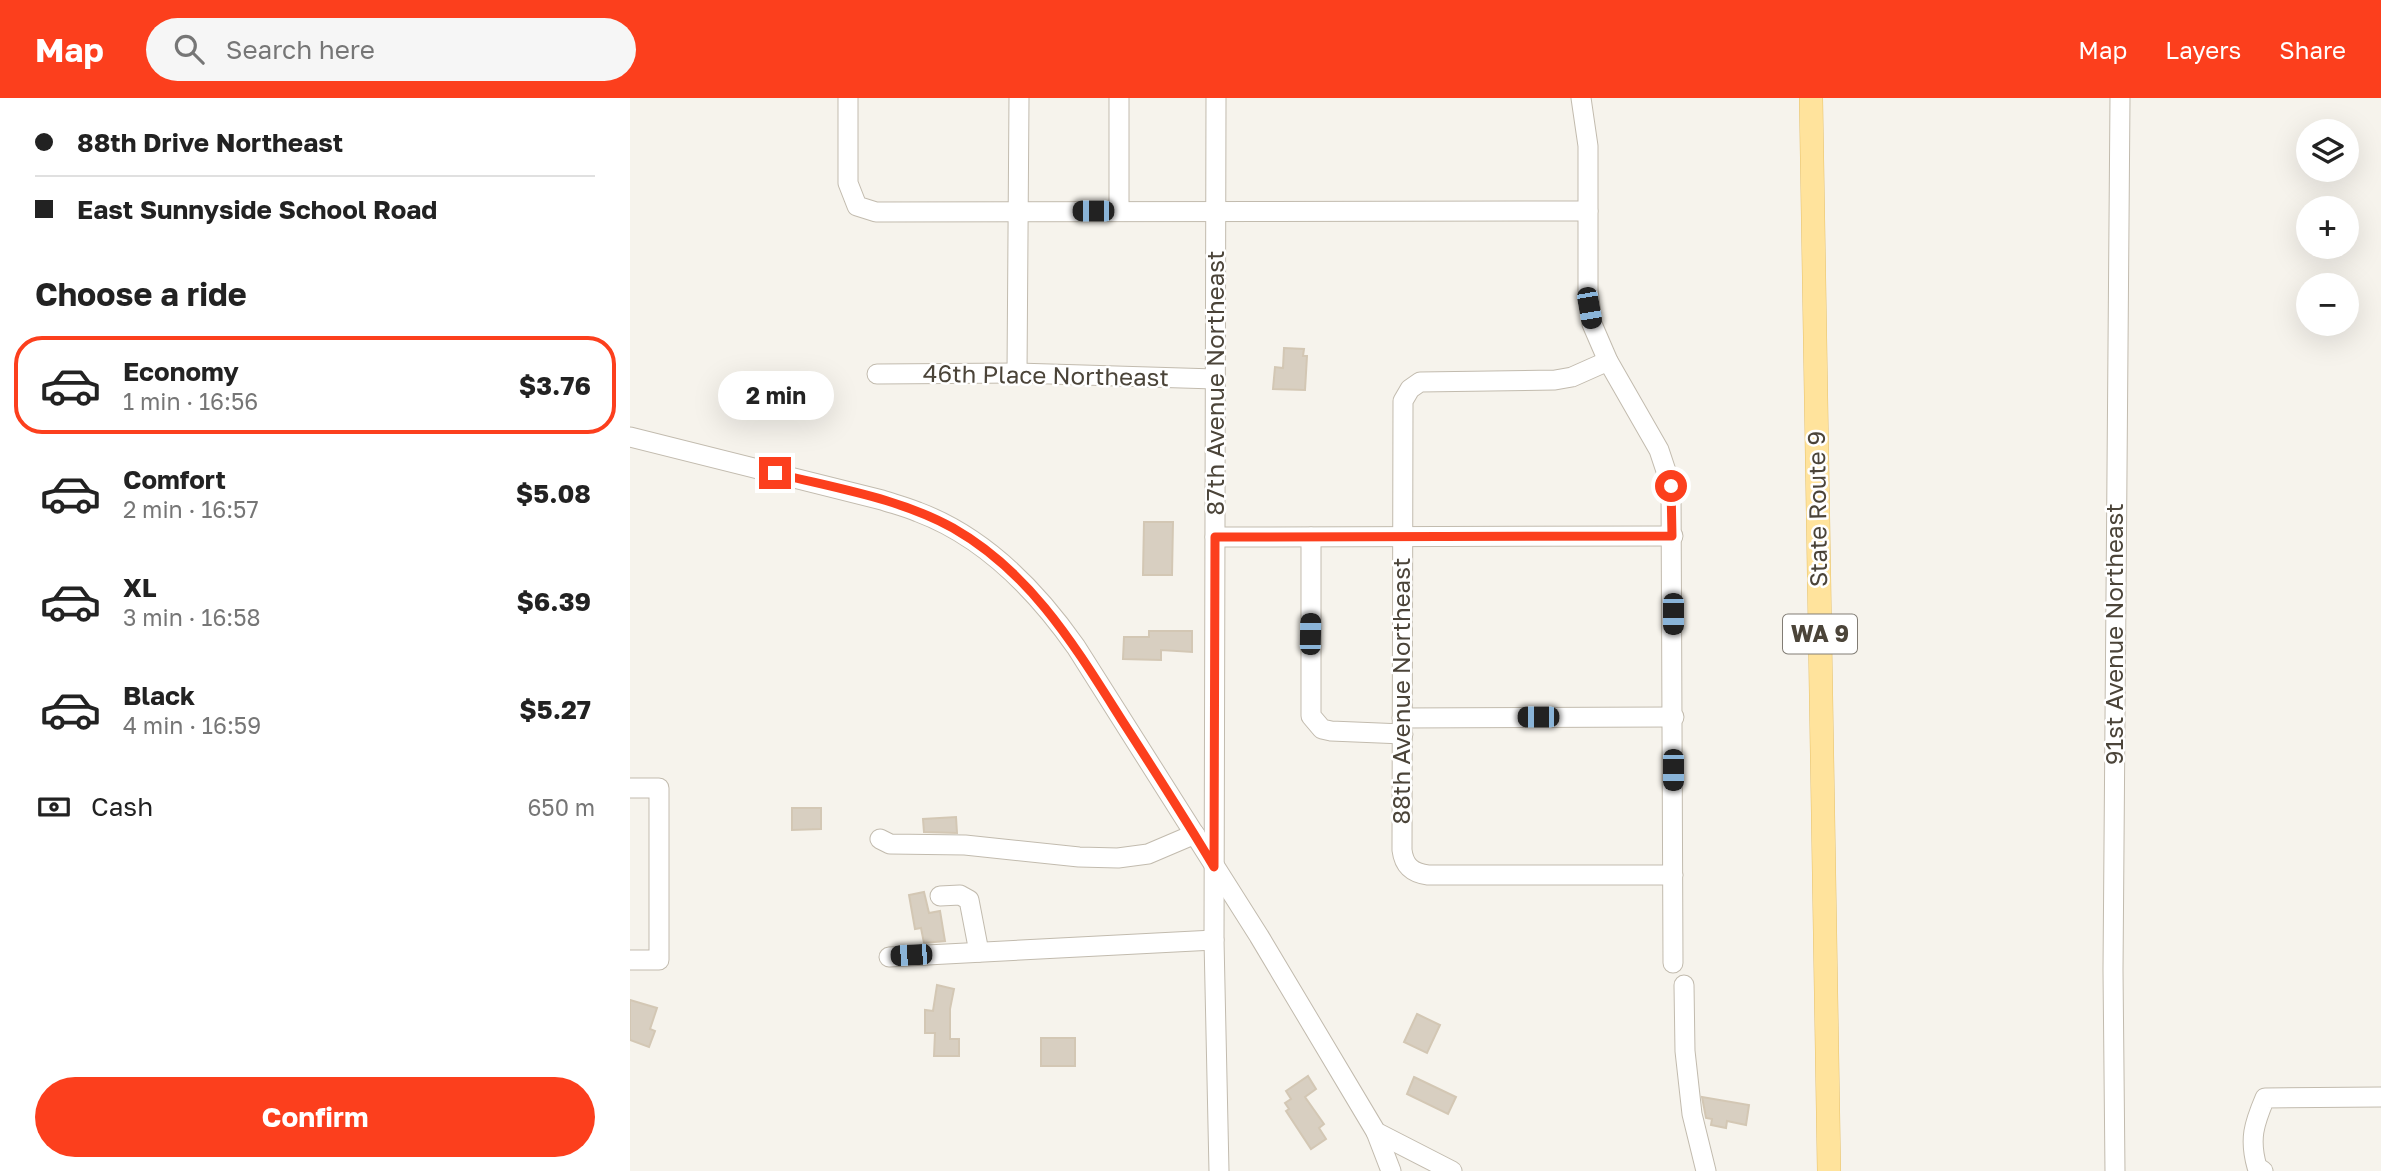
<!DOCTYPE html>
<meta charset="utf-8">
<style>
:root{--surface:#fff;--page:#f6f6f6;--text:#222;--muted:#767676;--line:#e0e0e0;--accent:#fc3f1d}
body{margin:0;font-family:"Golos Text",sans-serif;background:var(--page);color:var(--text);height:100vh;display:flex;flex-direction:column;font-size:26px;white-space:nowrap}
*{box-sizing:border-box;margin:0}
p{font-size:23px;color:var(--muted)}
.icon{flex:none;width:38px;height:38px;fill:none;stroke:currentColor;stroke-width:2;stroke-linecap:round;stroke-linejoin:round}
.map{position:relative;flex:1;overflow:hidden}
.side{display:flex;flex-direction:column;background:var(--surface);width:630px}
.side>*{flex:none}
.guide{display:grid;align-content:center;height:154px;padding:0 35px;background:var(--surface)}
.controls{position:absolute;left:1666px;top:21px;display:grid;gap:14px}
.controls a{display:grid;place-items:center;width:63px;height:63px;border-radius:50%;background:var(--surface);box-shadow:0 7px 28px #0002;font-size:35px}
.end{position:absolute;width:32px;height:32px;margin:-16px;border:9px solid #fc3f1d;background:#fff;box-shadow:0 0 0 4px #fff}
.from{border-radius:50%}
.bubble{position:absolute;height:49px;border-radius:24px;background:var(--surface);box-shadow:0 7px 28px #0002;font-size:23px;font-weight:700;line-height:49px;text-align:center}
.car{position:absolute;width:21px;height:42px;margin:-21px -10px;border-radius:9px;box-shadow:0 0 5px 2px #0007;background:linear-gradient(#222 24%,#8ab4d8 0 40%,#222 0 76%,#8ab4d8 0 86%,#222 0)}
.guide b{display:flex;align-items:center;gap:24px;height:66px;font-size:26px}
.guide b+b{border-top:2px solid var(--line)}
.guide i{width:18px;height:18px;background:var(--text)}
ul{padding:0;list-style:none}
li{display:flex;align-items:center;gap:21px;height:98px;margin:0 14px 10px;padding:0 21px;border:4px solid transparent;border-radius:28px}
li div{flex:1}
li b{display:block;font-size:26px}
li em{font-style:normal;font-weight:700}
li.active{border-color:var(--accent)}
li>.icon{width:63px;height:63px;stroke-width:1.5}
h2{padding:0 35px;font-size:32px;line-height:84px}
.pay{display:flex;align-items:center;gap:18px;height:77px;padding:0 35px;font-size:26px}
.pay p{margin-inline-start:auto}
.button{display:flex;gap:14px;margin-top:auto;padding:14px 35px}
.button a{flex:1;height:80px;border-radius:42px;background:var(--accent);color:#fff;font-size:28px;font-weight:700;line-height:80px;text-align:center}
header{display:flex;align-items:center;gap:42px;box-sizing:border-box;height:98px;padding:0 35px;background:var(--accent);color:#fff}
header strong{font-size:33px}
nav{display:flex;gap:38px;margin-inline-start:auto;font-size:24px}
.search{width:490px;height:63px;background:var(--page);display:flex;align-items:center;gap:18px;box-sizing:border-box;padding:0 24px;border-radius:38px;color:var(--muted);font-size:26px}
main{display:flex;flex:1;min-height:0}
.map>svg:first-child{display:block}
</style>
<header>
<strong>Map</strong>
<div class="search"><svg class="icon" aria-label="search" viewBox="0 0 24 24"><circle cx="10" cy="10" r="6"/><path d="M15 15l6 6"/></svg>Search here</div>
<nav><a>Map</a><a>Layers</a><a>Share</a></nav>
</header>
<main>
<section class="side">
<div class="guide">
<b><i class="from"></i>88th Drive Northeast</b>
<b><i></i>East Sunnyside School Road</b>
</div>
<h2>Choose a ride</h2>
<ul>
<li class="active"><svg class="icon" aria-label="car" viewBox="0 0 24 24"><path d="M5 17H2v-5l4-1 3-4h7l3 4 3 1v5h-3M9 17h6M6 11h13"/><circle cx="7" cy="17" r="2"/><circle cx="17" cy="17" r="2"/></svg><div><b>Economy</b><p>1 min · 16:56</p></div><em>$3.76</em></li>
<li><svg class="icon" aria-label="car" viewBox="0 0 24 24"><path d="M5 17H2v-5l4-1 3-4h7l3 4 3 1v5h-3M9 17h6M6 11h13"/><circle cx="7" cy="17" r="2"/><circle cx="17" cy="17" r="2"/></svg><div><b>Comfort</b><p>2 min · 16:57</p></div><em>$5.08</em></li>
<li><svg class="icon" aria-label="car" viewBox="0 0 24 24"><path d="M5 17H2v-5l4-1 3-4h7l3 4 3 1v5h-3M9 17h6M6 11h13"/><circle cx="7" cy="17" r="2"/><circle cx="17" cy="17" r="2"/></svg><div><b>XL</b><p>3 min · 16:58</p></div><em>$6.39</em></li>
<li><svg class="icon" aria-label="car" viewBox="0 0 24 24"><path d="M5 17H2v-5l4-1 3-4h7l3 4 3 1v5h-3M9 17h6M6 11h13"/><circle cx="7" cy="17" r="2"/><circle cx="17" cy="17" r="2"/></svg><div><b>Black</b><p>4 min · 16:59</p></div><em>$5.27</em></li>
</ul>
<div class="pay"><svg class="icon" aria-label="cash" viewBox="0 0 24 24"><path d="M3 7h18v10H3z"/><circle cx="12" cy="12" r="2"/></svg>Cash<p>650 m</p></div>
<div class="button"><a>Confirm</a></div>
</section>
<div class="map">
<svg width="1751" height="1073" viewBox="0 0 1751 1073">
<rect width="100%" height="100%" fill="#f6f3ec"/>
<g fill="#d8cfc1" stroke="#d3c7b4" stroke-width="2">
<path d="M654,250L674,251L673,258H677L675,292L643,291L645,269L653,270Z"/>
<path d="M514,424H543L542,477H513Z"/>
<path d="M519,533H562V554L531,552V562L493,561L494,539H519Z"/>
<path d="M162,710H191V731L162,732Z"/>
<path d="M326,719L327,735L294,734L293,721Z"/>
<path d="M294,794L299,815L310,813L315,843L294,845L291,830L285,831L279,797Z"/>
<path d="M307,887L324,891L320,911V941H329V958H304L305,935H295V912L303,913Z"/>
<path d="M0,902L27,910L20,931L25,933L19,949L0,942Z"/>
<path d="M787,916L810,927L797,955L774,944Z"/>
<rect x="411" y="940" width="34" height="28"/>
<path d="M678,978L686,991L675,999L694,1026L689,1030L696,1041L681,1051L656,1013L659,1011L655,1005L661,1001L656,993Z"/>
<path d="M784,979L826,999L818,1016L777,996Z"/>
<path d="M1072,999L1119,1007L1116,1027L1097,1023L1096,1030L1081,1027L1082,1021L1076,1020Z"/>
</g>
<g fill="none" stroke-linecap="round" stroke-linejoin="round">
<defs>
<g id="minor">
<path d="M218,0V85L227,108L246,114L958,113"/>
<path d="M489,0V113"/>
<path d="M586,0L584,842L589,1073"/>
<path d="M951,0L958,48V192L962,226L978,263L1029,352L1041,388L1043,865"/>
<path d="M978,263L942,279L925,282L790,284L780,291L773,303L772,752C774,768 782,775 798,777H1043"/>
<path d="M387,275L389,0"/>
<path d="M247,276L387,275L585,281"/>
<path d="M0,339L252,402C264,406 276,409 288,414C355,439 406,492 446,549L629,838L746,1034L822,1073"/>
<path d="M585,439L1043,438"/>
<path d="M681,439V618L692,631L701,633L773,636"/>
<path d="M772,620L1044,619"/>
<path d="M0,690H29V862H0"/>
<path d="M250,741L260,746L335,747L449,759L488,760L518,756L565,736"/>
<path d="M310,798L330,797L339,802L349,854"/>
<path d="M259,859L584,842"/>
<path d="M1054,887L1055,953L1062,1016L1076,1073"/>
<path d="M746,1034L761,1073"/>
<path d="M1485,1073L1483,872L1490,0"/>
<path d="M1633,1073L1627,1069C1619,1041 1624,1026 1635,1000L1751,999"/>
</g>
<path id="major" d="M1181,0L1199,1073"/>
</defs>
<use href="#minor" stroke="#c2bbae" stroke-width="21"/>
<use href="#major" stroke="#e6c16a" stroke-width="24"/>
<use href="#minor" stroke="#fff" stroke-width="19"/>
<use href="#major" stroke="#ffe39c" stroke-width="23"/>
</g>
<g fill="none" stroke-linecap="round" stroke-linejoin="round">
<path stroke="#fc3f1d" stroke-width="9" d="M145,375C204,390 269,400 323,430C402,475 446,550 493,624C524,672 555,720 584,769L585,439L1042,438L1041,388"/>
</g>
<g text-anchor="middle" stroke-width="5" stroke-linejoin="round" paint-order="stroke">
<rect fill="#fff" stroke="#817c74" stroke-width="2" x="1153" y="516.5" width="74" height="39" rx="5"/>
<g font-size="23" font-weight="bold" fill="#4b4439">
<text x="1190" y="544">WA 9</text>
</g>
<g font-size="24" fill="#4b4439" stroke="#fff">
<text transform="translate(416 278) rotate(1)" y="8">46th Place Northeast</text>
<text transform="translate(586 285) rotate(-90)" y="8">87th Avenue Northeast</text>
<text transform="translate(1188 411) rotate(-91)" y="8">State Route 9</text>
<text transform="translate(1485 536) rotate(-90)" y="8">91st Avenue Northeast</text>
<text transform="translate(772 593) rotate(-90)" y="8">88th Avenue Northeast</text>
</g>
</g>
</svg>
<div class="controls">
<a><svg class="icon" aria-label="layers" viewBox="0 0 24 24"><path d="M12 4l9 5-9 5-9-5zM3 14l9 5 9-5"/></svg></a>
<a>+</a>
<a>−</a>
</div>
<i class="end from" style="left:1041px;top:388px"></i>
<i class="end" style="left:145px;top:375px"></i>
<div class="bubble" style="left:88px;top:273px;width:116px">2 min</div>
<i class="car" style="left:463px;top:113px;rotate:270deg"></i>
<i class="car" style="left:959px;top:210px;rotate:170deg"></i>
<i class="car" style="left:1043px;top:516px;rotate:180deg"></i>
<i class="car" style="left:680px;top:536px;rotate:1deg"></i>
<i class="car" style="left:908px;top:619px;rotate:270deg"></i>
<i class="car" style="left:1043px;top:672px;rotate:180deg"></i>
<i class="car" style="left:281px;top:857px;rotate:267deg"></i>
</div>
</main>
